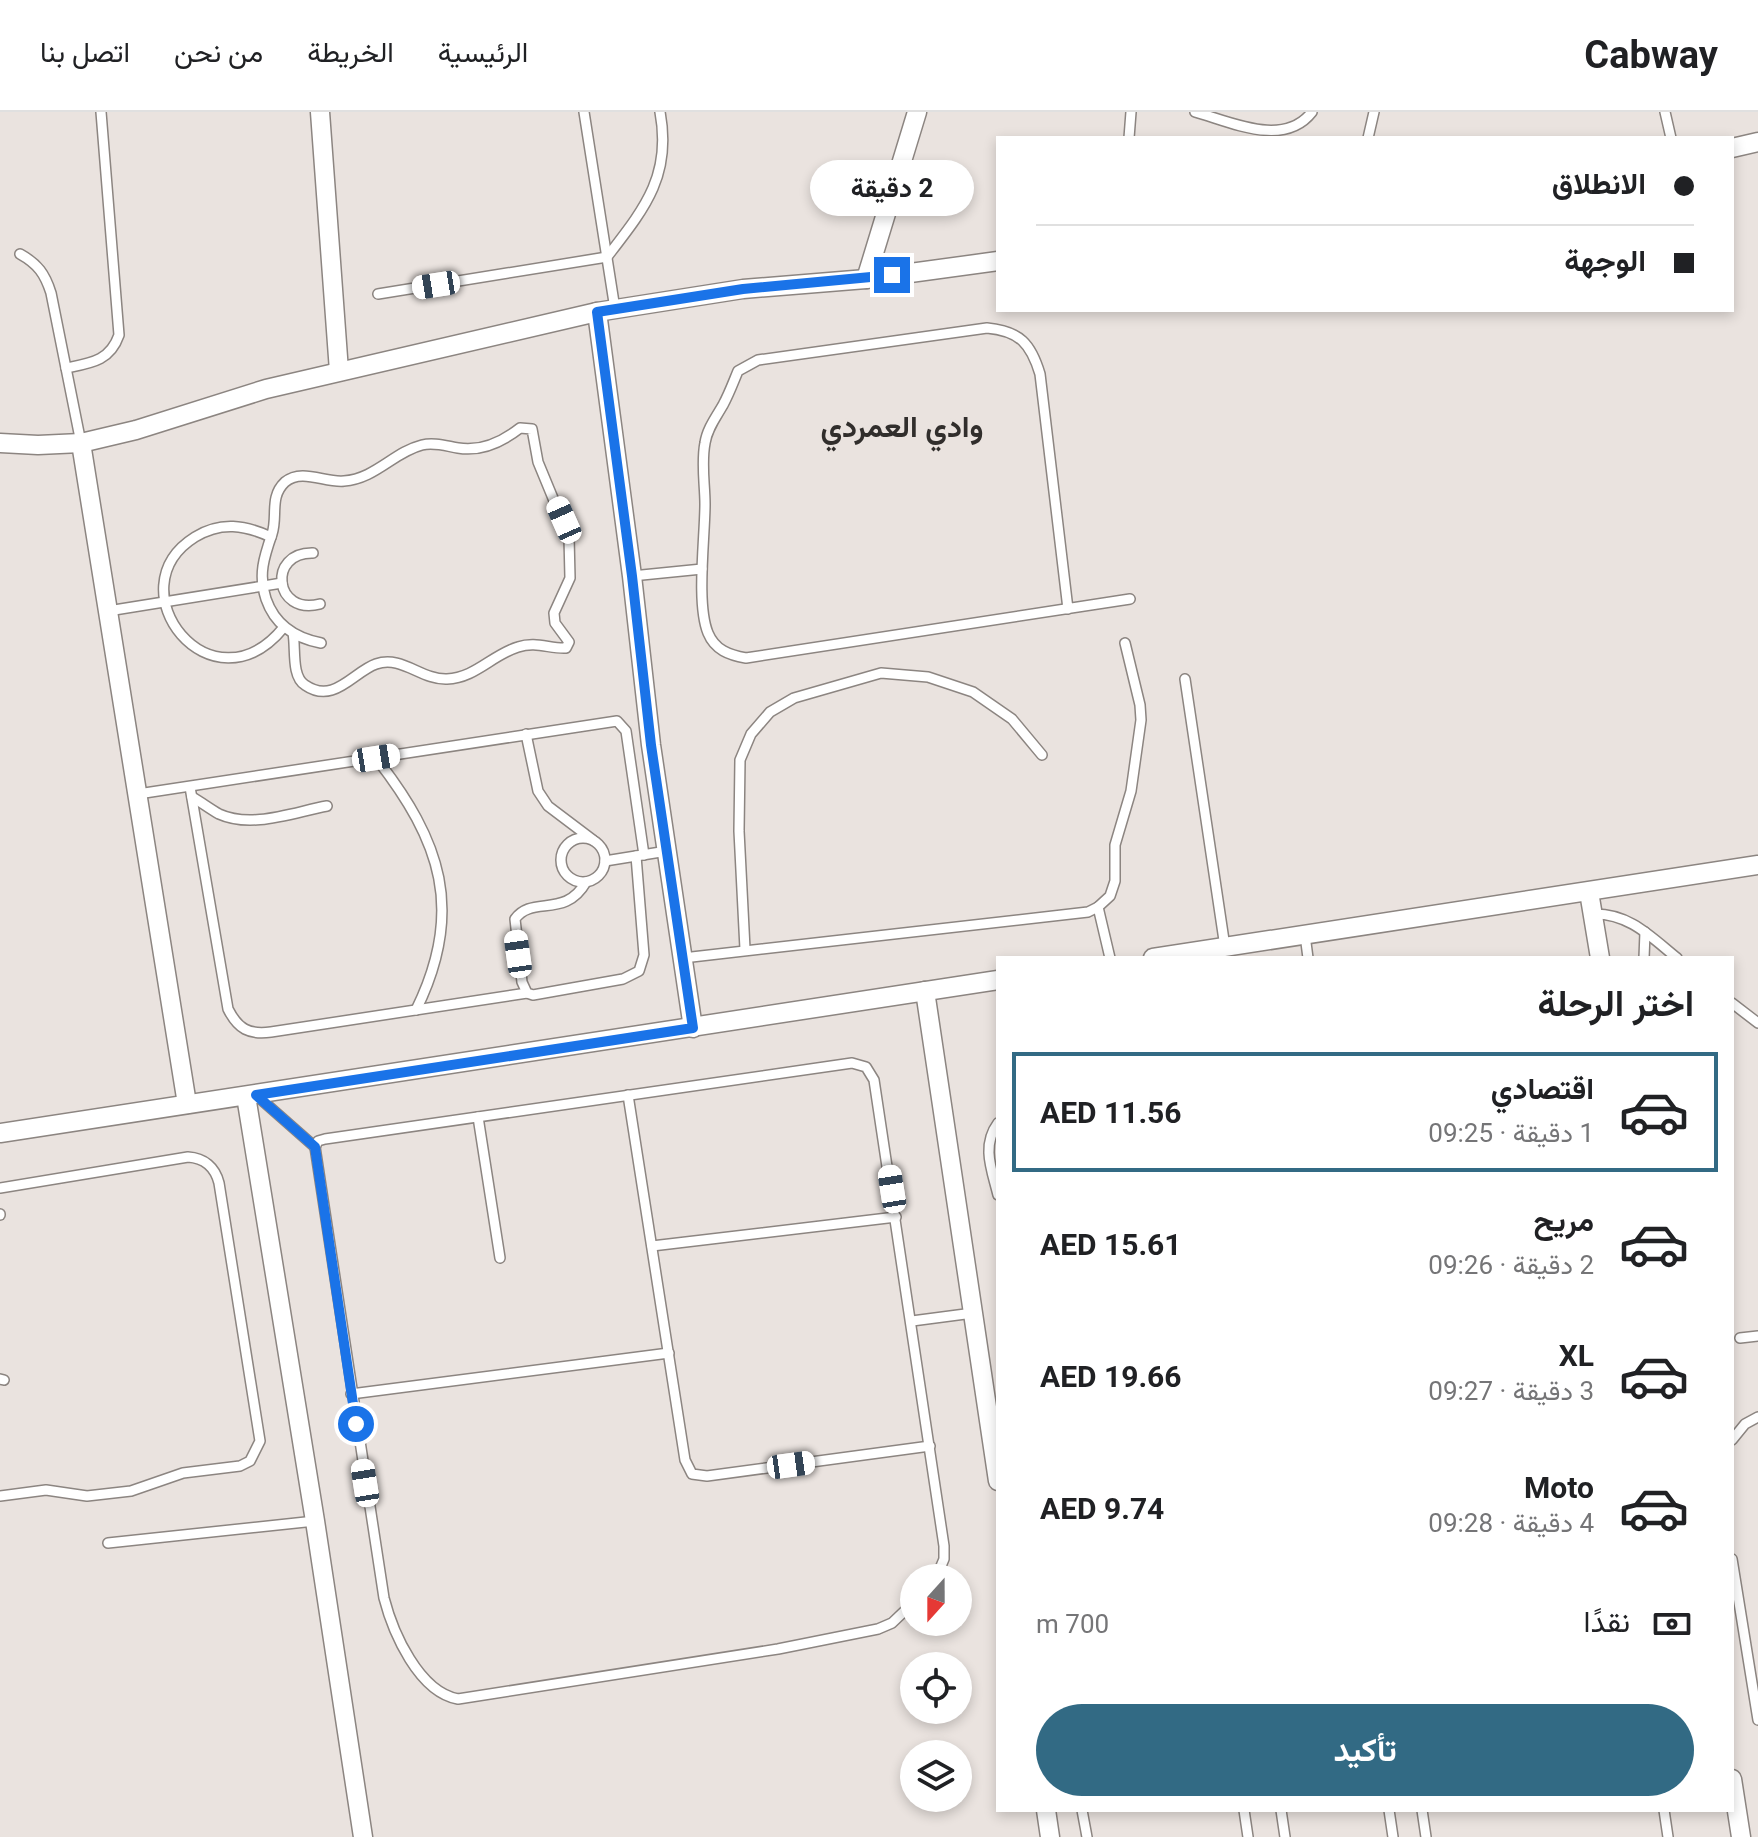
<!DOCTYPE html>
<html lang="ar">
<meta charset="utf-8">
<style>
:root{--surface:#fff;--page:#f6f6f6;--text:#202124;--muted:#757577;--line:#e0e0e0;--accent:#326a84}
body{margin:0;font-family:Roboto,Vazirmatn,sans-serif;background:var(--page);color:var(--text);direction:rtl;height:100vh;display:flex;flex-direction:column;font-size:30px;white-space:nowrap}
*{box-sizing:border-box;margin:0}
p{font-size:26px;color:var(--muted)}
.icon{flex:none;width:44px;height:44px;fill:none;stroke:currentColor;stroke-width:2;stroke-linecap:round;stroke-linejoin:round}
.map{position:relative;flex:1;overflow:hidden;direction:ltr}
.panel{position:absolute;left:996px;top:844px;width:738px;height:856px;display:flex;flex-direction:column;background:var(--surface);border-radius:0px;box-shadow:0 4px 12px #0003;direction:rtl}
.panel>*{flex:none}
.top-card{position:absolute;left:996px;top:24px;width:738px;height:176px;border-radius:0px;box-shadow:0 4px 12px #0003;direction:rtl;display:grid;align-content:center;height:176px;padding:0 40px;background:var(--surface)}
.needle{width:52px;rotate:201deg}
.fabs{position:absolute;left:900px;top:1452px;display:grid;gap:16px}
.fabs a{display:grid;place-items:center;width:72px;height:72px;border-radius:50%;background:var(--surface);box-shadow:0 4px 12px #0003;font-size:40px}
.end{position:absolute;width:36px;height:36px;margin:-18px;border:10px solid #1a73e8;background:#fff;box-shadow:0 0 0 4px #fff}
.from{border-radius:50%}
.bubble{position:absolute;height:56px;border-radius:28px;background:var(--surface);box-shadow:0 4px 12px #0003;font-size:26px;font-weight:700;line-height:56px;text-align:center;direction:rtl}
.car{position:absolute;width:24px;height:48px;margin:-24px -12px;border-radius:10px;box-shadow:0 0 6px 2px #0007;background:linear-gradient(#fff 24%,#345 0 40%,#fff 0 76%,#345 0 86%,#fff 0)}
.top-card b{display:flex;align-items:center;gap:28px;height:76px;font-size:30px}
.top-card b+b{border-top:2px solid var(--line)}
.top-card i{width:20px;height:20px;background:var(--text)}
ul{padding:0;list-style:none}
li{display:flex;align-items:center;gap:24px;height:120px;margin:0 16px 12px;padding:0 24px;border:4px solid transparent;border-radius:0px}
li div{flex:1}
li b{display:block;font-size:30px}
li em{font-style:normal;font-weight:700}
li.active{border-color:var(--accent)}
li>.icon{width:72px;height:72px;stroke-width:1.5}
h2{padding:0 40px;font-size:36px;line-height:96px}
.pay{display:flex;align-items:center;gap:20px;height:88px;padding:0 40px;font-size:30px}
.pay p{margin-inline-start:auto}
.action{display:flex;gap:16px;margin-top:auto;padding:16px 40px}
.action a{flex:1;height:92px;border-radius:48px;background:var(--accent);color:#fff;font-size:32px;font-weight:700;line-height:92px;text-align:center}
header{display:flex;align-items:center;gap:48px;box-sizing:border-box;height:112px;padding:0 40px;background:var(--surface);border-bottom:2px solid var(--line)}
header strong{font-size:38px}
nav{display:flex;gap:44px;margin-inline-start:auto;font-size:28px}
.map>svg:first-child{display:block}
</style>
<header>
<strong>Cabway</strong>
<nav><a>الرئيسية</a><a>الخريطة</a><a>من نحن</a><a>اتصل بنا</a></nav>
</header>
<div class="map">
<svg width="1758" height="1725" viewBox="0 0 1758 1725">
<rect width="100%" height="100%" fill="#eae3df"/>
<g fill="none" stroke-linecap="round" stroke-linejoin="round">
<defs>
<g id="service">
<path d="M584,0L615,197"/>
<path d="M1195,0C1231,10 1284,36 1312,0"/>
<path d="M1665,0L1671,26"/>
<path d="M1129,26L1131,0"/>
<path d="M1368,26L1374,0"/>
<path d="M20,142C38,152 45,162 51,181L81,331"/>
<path d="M378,182L607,145C644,97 672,64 660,0"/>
<path d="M66,256C91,251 110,249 119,223L101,0"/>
<path d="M271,425C245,413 221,409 195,425C112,477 212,604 284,515"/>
<path d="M313,441C267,440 274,504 320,492"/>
<path d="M632,464L702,457"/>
<path d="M1068,497L1040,262C1031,232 1020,219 987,216L758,248L738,259C733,271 729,282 723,293C716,305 707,317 705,331C701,351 705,373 705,392C705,425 696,492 708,521C715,538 729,543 746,546L1130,487"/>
<path d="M108,499L282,471"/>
<path d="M293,521C296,536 291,564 305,573C334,593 353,560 376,552C402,543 421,568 447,567C475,566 492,543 518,535C536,529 550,537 566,536L569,530L555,511L554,501L570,466L569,425L538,350L532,317L520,316C502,330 482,340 458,336C446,334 434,330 422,333C394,340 375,367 344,369C325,371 302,356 285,370C269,385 278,404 272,422C264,445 258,463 266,487C275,513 295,526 321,531"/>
<path d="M1185,567L1225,835"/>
<path d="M526,622L538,679L548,694L593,728"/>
<path d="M376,646C441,729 465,799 416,898"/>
<path d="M190,675L228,897C238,917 249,923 271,920L527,881"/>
<path d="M138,682L617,609L626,619L644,743"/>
<path d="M192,685C201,690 210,697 219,702C252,717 294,700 327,694"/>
<circle cx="583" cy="748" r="22"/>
<path d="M605,749L667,739"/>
<path d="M586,770C565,807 532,783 515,807L522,870L527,881L533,883L623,867L639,859L644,843L636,744"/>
<path d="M1098,795L1110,846"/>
<path d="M1593,802C1629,801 1651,825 1677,846"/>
<path d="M1305,823L1308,846"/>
<path d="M745,837L739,719L740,648L751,622L770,600L794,586L881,561L928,565L973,580L1012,607L1042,643"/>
<path d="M683,846L1088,800L1098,795L1110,784L1115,769V733L1131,679L1141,608L1140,593L1125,531"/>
<path d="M1644,846L1645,820"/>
<path d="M1732,891L1758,911"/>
<path d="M256,983L315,1035"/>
<path d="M628,983L685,1348L692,1362L707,1364L930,1334"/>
<path d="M478,1005L500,1146"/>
<path d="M998,1011C981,1034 992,1058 998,1083"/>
<path d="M315,1035L318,1029L325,1027L852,951L866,955L874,968L944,1434V1447L936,1466"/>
<path d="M315,1035L384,1486C393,1521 419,1580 458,1587L778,1537L878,1517L892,1511L914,1490"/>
<path d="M0,1076L188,1045C204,1046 215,1055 219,1071L260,1329L250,1349L240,1354L183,1361L131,1379L87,1384L46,1378L0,1384"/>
<path d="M0,1102V1103"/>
<path d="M652,1134L896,1105"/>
<path d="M912,1209L973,1201"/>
<path d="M1740,1226L1758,1224"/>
<path d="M0,1267L4,1268"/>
<path d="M351,1282L669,1241"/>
<path d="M1732,1328L1745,1312L1758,1305"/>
<path d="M108,1431L315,1409"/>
<path d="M1732,1447L1758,1608"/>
<path d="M1082,1698L1087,1725"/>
<path d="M1244,1698L1248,1725"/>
<path d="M1281,1698L1285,1725"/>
<path d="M1389,1698L1393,1725"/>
<path d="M1422,1698L1426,1725"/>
<path d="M1664,1698L1668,1725"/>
</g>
<g id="minor">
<path d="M320,0L339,259"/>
<path d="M1732,36L1758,30"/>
<path d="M866,167L917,0"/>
<path d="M597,200L632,464L651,633L693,916"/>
<path d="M0,331L38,333L81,331L136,318L266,277L597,200L743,177L866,167L998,149"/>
<path d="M81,331L187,992"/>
<path d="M1589,780L1600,846"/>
<path d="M1153,846L1758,753"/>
<path d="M925,879L998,1369"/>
<path d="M246,984L315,1409L363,1725"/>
<path d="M0,1021L998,868"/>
<path d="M1732,1667L1741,1725"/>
<path d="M1046,1698L1050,1725"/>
</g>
</defs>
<use href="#service" stroke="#8c8581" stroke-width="12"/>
<use href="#minor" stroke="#8c8581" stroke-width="21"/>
<use href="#service" stroke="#fff" stroke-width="9"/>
<use href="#minor" stroke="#fff" stroke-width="18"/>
</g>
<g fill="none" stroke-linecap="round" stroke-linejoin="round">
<path stroke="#1a73e8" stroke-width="10" d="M356,1312L315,1035L256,983L693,916L651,633L632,464L597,200L743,177L892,163"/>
</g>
<g text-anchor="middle" stroke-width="6" stroke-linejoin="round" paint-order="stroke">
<g font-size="30" font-weight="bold" fill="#312e2c" stroke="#eae3df">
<text x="902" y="325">وادي العمردي</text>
</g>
</g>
</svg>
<div class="fabs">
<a><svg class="needle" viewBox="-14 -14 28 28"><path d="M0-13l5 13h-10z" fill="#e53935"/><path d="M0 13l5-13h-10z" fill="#757577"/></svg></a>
<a><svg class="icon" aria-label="locate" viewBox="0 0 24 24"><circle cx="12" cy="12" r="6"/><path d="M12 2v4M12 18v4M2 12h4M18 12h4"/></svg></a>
<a><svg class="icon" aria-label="layers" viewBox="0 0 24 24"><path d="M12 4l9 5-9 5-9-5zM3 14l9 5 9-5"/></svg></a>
</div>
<i class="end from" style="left:356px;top:1312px"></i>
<i class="end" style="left:892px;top:163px"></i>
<div class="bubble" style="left:810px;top:48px;width:164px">2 دقيقة</div>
<i class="car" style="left:436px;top:173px;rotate:261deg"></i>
<i class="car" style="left:564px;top:408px;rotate:336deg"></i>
<i class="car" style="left:376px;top:646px;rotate:81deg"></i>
<i class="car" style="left:518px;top:842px;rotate:352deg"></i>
<i class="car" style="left:892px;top:1077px;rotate:351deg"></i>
<i class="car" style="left:791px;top:1353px;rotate:82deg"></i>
<i class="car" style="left:365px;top:1371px;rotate:351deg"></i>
<div class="top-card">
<b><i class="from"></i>الانطلاق</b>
<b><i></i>الوجهة</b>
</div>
<section class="panel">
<h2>اختر الرحلة</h2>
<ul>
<li class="active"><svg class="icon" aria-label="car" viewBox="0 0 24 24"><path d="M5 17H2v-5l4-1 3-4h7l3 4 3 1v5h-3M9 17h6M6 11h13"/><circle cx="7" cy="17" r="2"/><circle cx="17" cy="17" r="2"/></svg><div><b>اقتصادي</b><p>1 دقيقة · 09:25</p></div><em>AED 11.56</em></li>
<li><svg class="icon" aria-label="car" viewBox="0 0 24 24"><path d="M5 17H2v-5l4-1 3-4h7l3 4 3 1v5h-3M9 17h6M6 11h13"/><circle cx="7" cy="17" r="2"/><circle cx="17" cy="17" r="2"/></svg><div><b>مريح</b><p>2 دقيقة · 09:26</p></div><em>AED 15.61</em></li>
<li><svg class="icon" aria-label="car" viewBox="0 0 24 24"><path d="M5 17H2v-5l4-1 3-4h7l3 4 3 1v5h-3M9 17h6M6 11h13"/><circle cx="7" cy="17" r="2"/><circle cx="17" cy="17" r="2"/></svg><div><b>XL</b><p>3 دقيقة · 09:27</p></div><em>AED 19.66</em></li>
<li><svg class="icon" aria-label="car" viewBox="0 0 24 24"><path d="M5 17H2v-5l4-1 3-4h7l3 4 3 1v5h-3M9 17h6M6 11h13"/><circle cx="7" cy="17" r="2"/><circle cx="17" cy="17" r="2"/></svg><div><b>Moto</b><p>4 دقيقة · 09:28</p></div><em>AED 9.74</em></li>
</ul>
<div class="pay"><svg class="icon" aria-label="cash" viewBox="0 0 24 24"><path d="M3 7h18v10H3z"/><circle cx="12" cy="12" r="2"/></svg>نقدًا<p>700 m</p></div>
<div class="action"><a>تأكيد</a></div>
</section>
</div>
